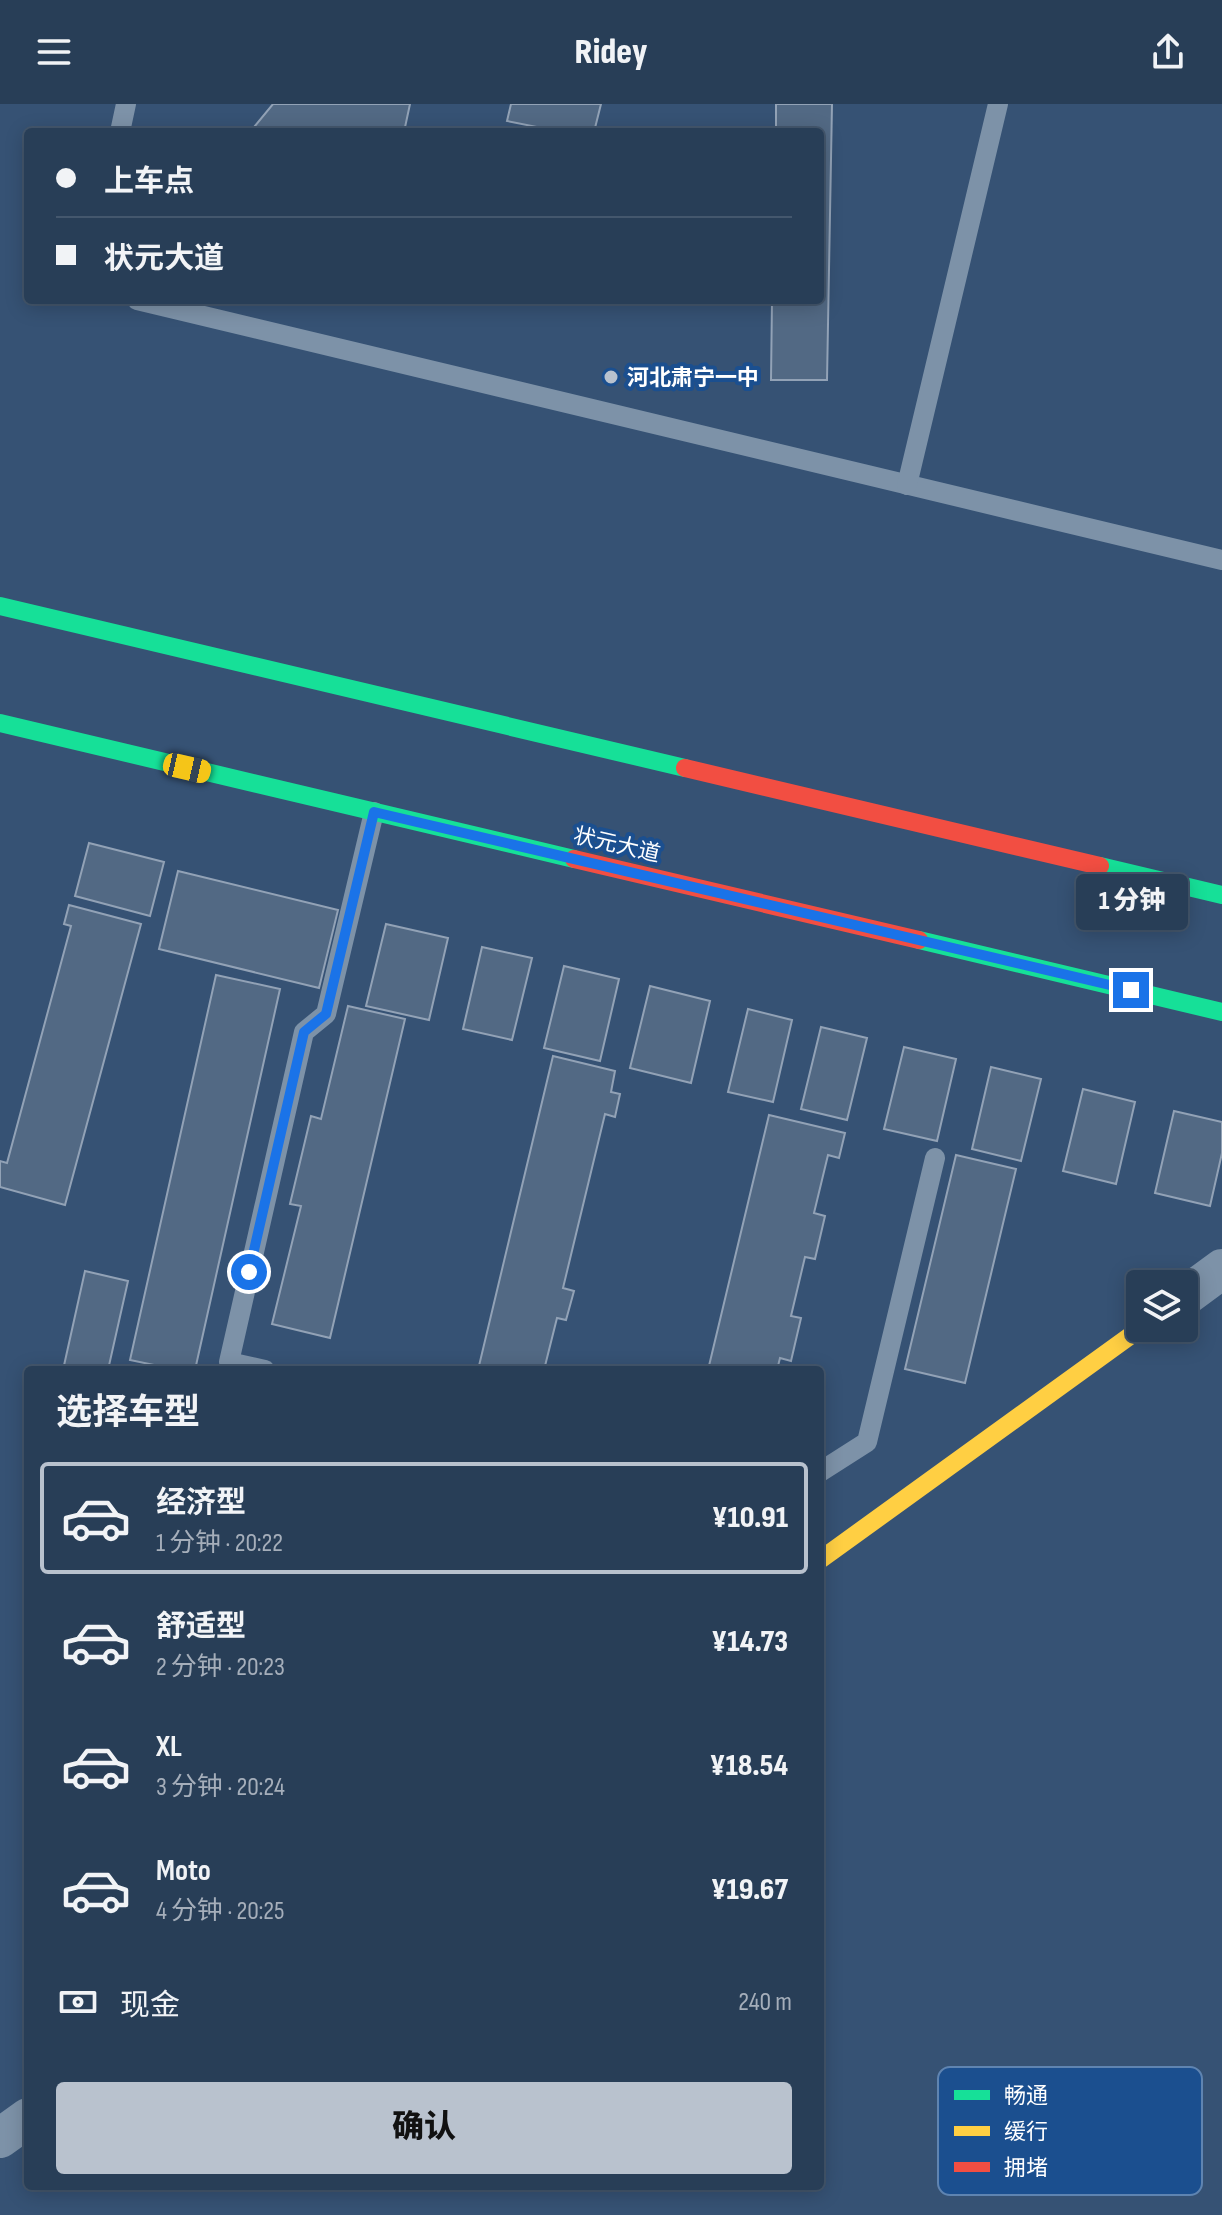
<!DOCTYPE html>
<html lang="zh">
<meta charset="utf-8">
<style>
:root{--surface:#283e57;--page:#344961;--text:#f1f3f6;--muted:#a5aeba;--line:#44576d;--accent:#b9c2ce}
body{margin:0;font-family:"Sofia Sans Condensed","Noto Sans SC",sans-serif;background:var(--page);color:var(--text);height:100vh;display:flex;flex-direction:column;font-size:30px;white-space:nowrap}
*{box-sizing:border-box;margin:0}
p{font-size:26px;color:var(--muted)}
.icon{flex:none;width:44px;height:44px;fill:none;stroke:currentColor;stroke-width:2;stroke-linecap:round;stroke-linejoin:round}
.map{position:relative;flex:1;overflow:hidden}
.side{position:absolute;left:24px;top:1262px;width:800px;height:824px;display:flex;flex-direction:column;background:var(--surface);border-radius:8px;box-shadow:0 4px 20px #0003,0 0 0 2px var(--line)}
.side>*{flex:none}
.banner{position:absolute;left:24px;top:24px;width:800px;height:176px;border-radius:8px;box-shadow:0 4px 20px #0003,0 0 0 2px var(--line);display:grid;align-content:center;height:176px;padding:0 32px;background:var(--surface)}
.buttons{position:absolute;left:1126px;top:1166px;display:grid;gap:16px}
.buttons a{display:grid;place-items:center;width:72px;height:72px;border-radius:8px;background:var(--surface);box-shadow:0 4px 20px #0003,0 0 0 2px var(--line);font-size:40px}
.end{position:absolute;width:36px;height:36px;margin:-18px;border:10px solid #1a73e8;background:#fff;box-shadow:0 0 0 4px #fff}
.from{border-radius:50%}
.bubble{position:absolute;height:56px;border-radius:8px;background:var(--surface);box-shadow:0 4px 20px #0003,0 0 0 2px var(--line);font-size:26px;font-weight:800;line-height:56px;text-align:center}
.car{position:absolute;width:24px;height:48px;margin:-24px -12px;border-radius:10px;box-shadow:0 0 6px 2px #0007;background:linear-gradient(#f5c518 24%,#345 0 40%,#f5c518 0 76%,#345 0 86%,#f5c518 0)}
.banner b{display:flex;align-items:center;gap:28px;height:76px;font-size:30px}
.banner b+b{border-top:2px solid var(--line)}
.banner i{width:20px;height:20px;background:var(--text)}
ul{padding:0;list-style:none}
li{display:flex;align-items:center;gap:24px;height:112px;margin:0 16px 12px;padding:0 16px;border:4px solid transparent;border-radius:8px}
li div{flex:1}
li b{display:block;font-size:30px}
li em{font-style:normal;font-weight:800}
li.current{border-color:var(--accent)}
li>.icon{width:72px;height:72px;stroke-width:1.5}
h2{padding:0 32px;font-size:36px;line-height:96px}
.pay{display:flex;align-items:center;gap:20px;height:88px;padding:0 32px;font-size:30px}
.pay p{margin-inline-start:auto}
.primary-button{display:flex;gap:16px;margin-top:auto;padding:16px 32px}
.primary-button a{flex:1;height:92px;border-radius:8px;background:var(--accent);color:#111;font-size:32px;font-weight:800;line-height:92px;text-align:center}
header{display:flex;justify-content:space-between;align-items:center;height:104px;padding:0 32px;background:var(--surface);font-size:36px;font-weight:800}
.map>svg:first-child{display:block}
</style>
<header><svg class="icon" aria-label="menu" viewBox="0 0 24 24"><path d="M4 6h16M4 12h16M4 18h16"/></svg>Ridey<svg class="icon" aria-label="share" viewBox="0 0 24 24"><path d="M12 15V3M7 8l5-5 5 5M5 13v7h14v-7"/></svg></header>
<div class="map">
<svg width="1222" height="2111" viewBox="0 0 1222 2111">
<rect width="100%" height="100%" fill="#365274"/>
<g fill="#526984" stroke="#92a2b6" stroke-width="2">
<path d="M273,0H410L404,28H250Z"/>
<path d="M511,0H601L594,28H536L537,23L507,17Z"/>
<path d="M776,0H832L827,276H771L772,196H820V28H776Z"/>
<path d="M89,739L164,758L150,812L75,792Z"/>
<path d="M178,767L338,806L319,884L159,845Z"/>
<path d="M69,801L141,820L65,1101L0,1083V1057L7,1059L71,822L64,820Z"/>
<path d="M386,820L448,834L429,916L366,902Z"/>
<path d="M482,843L532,854L512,936L463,925Z"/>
<path d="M564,862L619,875L600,957L544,944Z"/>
<path d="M216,871L280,885L195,1266H178L130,1256Z"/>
<path d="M650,882L710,897L691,979L630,964Z"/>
<path d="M348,902L405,915L330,1234L272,1220L301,1102L290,1100L311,1012L321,1015Z"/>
<path d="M748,905L792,916L773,998L728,988Z"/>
<path d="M821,923L867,934L847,1016L801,1005Z"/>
<path d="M904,943L956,955L937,1037L884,1025Z"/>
<path d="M553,952L615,967L611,988L620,990L615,1013L605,1010L563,1184L574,1187L566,1216L557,1214L544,1266H478Z"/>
<path d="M991,963L1041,975L1021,1057L972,1045Z"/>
<path d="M1083,985L1135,998L1116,1080L1063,1067Z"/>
<path d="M1174,1007L1222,1018V1049L1210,1102L1155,1089Z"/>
<path d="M769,1011L845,1029L839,1054L828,1051L814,1109L825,1112L815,1155L805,1153L791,1212L801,1214L791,1257L780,1254L777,1266H708Z"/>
<path d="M956,1051L1016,1065L965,1279L905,1265Z"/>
<path d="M85,1167L128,1177L108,1266H63Z"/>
</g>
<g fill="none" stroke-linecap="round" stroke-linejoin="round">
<g stroke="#7d92a8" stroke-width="20">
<path d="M120,28L126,0"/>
<path d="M137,196L1222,456"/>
<path d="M907,381L998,0"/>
<path d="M265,1266L229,1258L304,928L326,910L374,708"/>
<path d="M820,1368L867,1338L935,1054"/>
</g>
<g stroke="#7d92a8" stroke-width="40">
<path d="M1184,1193L1222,1165"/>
<path d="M0,2034L28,2014"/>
</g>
<g stroke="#16e098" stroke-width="18">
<path d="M0,502L685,664"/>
<path d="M0,619L574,755"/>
<path d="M1100,762L1222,791"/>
<path d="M919,836L1222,908"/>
</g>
<path stroke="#ffcf43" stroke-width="18" d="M820,1456L1141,1224"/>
<g stroke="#f24e42" stroke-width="18">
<path d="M685,664L1100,762"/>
<path d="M574,755L919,836"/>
</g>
</g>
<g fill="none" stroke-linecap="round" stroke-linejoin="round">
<path stroke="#1a73e8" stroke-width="10" d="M249,1168L304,928L326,910L374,708L1131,886"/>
</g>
<circle fill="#b9c2ce" stroke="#1b4f8f" stroke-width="3" cx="611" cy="273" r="8"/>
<g text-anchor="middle" stroke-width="8" stroke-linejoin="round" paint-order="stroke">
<g font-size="22" font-weight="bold" fill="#fff" stroke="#1b4f8f" text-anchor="start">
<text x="627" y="281">河北肃宁一中</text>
</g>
<g font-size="22" fill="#fff" stroke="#1b4f8f">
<text transform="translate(617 740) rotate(13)" y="8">状元大道</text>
</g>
</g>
<rect x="938" y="1963" width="264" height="128" rx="12" fill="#1b4f8f" stroke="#5f84b1" stroke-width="2"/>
<rect x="954" y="1986" width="36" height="10" fill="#16e098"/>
<rect x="954" y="2022" width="36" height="10" fill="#ffcf43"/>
<rect x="954" y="2058" width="36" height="10" fill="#f24e42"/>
<g font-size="22" fill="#fff">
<text x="1004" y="1999">畅通</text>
<text x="1004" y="2035">缓行</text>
<text x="1004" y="2071">拥堵</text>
</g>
</svg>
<div class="buttons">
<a><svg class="icon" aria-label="layers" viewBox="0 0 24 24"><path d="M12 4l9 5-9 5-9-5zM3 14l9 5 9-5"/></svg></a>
</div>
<i class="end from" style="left:249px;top:1168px"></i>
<i class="end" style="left:1131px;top:886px"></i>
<div class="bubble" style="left:1076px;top:770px;width:112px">1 分钟</div>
<i class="car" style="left:187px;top:664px;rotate:103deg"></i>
<div class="banner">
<b><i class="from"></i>上车点</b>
<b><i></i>状元大道</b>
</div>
<section class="side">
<h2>选择车型</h2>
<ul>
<li class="current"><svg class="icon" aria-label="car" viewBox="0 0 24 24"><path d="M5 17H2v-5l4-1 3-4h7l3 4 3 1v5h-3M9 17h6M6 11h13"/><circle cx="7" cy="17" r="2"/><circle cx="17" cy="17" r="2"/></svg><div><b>经济型</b><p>1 分钟 · 20:22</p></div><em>¥10.91</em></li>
<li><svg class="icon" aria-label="car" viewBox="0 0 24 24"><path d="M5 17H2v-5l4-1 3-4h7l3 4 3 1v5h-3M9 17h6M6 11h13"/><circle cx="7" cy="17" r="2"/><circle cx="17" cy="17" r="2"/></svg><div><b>舒适型</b><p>2 分钟 · 20:23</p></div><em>¥14.73</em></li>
<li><svg class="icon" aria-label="car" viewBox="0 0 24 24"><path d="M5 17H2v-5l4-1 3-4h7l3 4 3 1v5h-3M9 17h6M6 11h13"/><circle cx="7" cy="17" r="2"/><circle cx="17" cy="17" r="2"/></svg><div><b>XL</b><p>3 分钟 · 20:24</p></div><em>¥18.54</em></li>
<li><svg class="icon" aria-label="car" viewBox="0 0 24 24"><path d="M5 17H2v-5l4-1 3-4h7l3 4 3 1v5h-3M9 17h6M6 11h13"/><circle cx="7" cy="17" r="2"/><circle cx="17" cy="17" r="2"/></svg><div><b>Moto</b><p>4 分钟 · 20:25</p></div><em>¥19.67</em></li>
</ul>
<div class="pay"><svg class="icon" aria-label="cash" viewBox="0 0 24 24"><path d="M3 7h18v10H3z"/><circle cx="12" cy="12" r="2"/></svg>现金<p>240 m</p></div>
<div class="primary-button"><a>确认</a></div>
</section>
</div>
